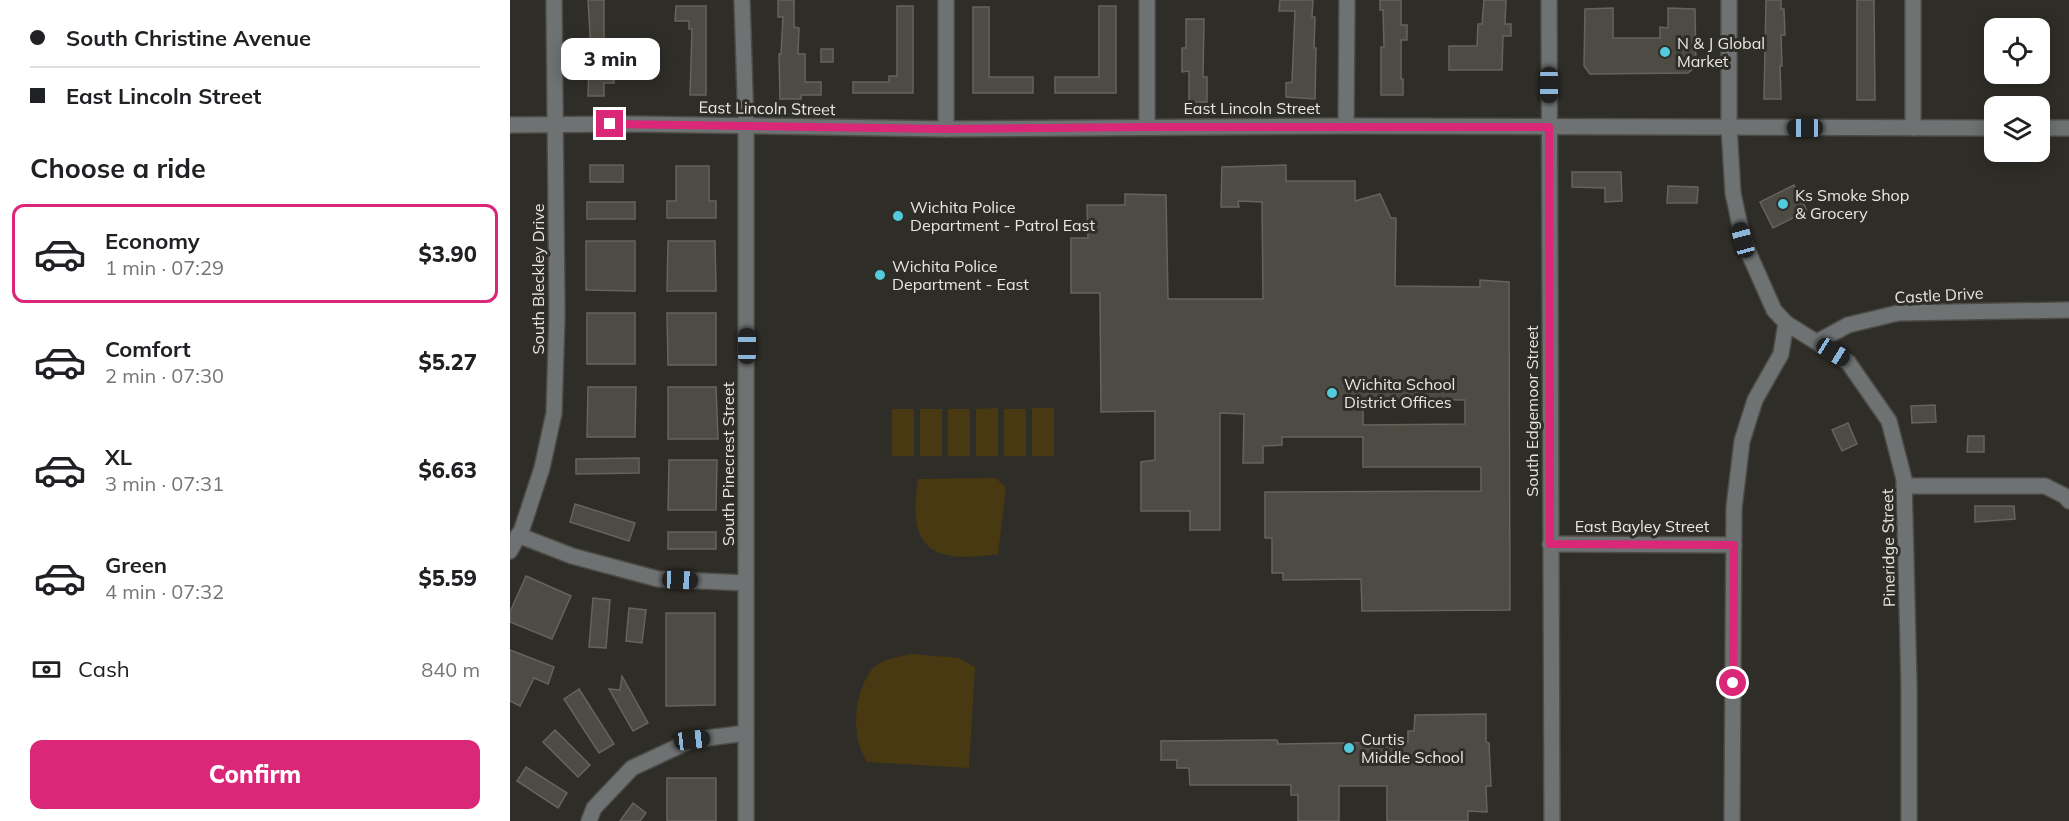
<!DOCTYPE html>
<meta charset="utf-8">
<style>
:root{--surface:#fff;--page:#f6f6f6;--text:#202124;--muted:#757577;--line:#e0e0e0;--accent:#db2777}
body{margin:0;font-family:Mulish,sans-serif;background:var(--page);color:var(--text);height:100vh;display:flex;flex-direction:column;font-size:22px;white-space:nowrap}
*{box-sizing:border-box;margin:0}
p{font-size:20px;color:var(--muted)}
.icon{flex:none;width:33px;height:33px;fill:none;stroke:currentColor;stroke-width:2;stroke-linecap:round;stroke-linejoin:round}
.map{position:relative;flex:1;overflow:hidden}
.panel{display:flex;flex-direction:column;background:var(--surface);width:510px}
.panel>*{flex:none}
.top-card{display:grid;align-content:center;height:132px;padding:0 30px;background:var(--surface)}
.buttons{position:absolute;left:1474px;top:18px;display:grid;gap:12px}
.buttons a{display:grid;place-items:center;width:66px;height:66px;border-radius:12px;background:var(--surface);box-shadow:0 3px 15px #0003;font-size:30px}
.end{position:absolute;width:27px;height:27px;margin:-14px;border:8px solid #db2777;background:#fff;box-shadow:0 0 0 3px #fff}
.from{border-radius:50%}
.bubble{position:absolute;height:42px;border-radius:12px;background:var(--surface);box-shadow:0 3px 15px #0003;font-size:20px;font-weight:800;line-height:42px;text-align:center}
.car{position:absolute;width:18px;height:36px;margin:-18px -9px;border-radius:8px;box-shadow:0 0 4px 2px #0007;background:linear-gradient(#222 24%,#8ab4d8 0 40%,#222 0 76%,#8ab4d8 0 86%,#222 0)}
.top-card b{display:flex;align-items:center;gap:21px;height:57px;font-size:22px}
.top-card b+b{border-top:2px solid var(--line)}
.top-card i{width:15px;height:15px;background:var(--text)}
ul{padding:0;list-style:none}
li{display:flex;align-items:center;gap:18px;height:99px;margin:0 12px 9px;padding:0 18px;border:3px solid transparent;border-radius:12px}
li div{flex:1}
li b{display:block;font-size:22px}
li em{font-style:normal;font-weight:800}
li.current{border-color:var(--accent)}
li>.icon{width:54px;height:54px;stroke-width:1.5}
h2{padding:0 30px;font-size:27px;line-height:72px}
.pay{display:flex;align-items:center;gap:15px;height:66px;padding:0 30px;font-size:22px}
.pay p{margin-inline-start:auto}
.action{display:flex;gap:12px;margin-top:auto;padding:12px 30px}
.action a{flex:1;height:69px;border-radius:12px;background:var(--accent);color:#fff;font-size:24px;font-weight:800;line-height:69px;text-align:center}
main{display:flex;flex:1;min-height:0}
.map>svg:first-child{display:block}
</style>
<main>
<section class="panel">
<div class="top-card">
<b><i class="from"></i>South Christine Avenue</b>
<b><i></i>East Lincoln Street</b>
</div>
<h2>Choose a ride</h2>
<ul>
<li class="current"><svg class="icon" aria-label="car" viewBox="0 0 24 24"><path d="M5 17H2v-5l4-1 3-4h7l3 4 3 1v5h-3M9 17h6M6 11h13"/><circle cx="7" cy="17" r="2"/><circle cx="17" cy="17" r="2"/></svg><div><b>Economy</b><p>1 min · 07:29</p></div><em>$3.90</em></li>
<li><svg class="icon" aria-label="car" viewBox="0 0 24 24"><path d="M5 17H2v-5l4-1 3-4h7l3 4 3 1v5h-3M9 17h6M6 11h13"/><circle cx="7" cy="17" r="2"/><circle cx="17" cy="17" r="2"/></svg><div><b>Comfort</b><p>2 min · 07:30</p></div><em>$5.27</em></li>
<li><svg class="icon" aria-label="car" viewBox="0 0 24 24"><path d="M5 17H2v-5l4-1 3-4h7l3 4 3 1v5h-3M9 17h6M6 11h13"/><circle cx="7" cy="17" r="2"/><circle cx="17" cy="17" r="2"/></svg><div><b>XL</b><p>3 min · 07:31</p></div><em>$6.63</em></li>
<li><svg class="icon" aria-label="car" viewBox="0 0 24 24"><path d="M5 17H2v-5l4-1 3-4h7l3 4 3 1v5h-3M9 17h6M6 11h13"/><circle cx="7" cy="17" r="2"/><circle cx="17" cy="17" r="2"/></svg><div><b>Green</b><p>4 min · 07:32</p></div><em>$5.59</em></li>
</ul>
<div class="pay"><svg class="icon" aria-label="cash" viewBox="0 0 24 24"><path d="M3 7h18v10H3z"/><circle cx="12" cy="12" r="2"/></svg>Cash<p>840 m</p></div>
<div class="action"><a>Confirm</a></div>
</section>
<div class="map">
<svg width="1559" height="821" viewBox="0 0 1559 821">
<rect width="100%" height="100%" fill="#2f2d27"/>
<g fill="#483912">
<path d="M488,408V456H466V409Z"/>
<rect x="522" y="408" width="22" height="48"/>
<rect x="382" y="409" width="22" height="47"/>
<rect x="410" y="409" width="22" height="47"/>
<rect x="438" y="409" width="22" height="47"/>
<rect x="494" y="409" width="22" height="47"/>
<path d="M486,478L496,488L488,554C421,564 397,549 408,479Z"/>
<path d="M402,654L449,658L465,667L459,768L357,762C341,738 343,697 360,672C369,659 388,657 402,654Z"/>
</g>
<g fill="#4e4b44" stroke="#66635c" stroke-width="1.5" fill-rule="evenodd">
<path d="M78,0H94V72H104V83H94V96H78L80,34Z"/>
<path d="M268,0H284V27L289,28L288,54H295V82H311V95H291V99H270L269,54H271L273,17H268Z"/>
<path d="M770,0H803L802,17H805L804,48H806L805,99L776,97V83L782,82L785,11H769Z"/>
<path d="M870,0H891V25H897V40H891V79H893V95H871V47H874L873,10H870Z"/>
<path d="M974,0H996L995,24H1001V36H993L992,70H939V46H967L968,24H972Z"/>
<path d="M1256,0H1271V9H1274L1275,35H1271L1272,66H1270L1271,99H1254Z"/>
<path d="M1347,0H1364L1365,100H1347Z"/>
<path d="M166,6H196V95H180L182,29H179V21H165Z"/>
<path d="M387,6H403V93H343V82H379V76H387Z"/>
<path d="M589,6H606V93H545V77H589Z"/>
<path d="M463,7H479V77H523V93H463Z"/>
<path d="M1103,8V38H1150V27L1158,28V8L1185,9L1186,66L1178,73L1080,74L1074,66L1075,9Z"/>
<path d="M676,19H694L693,77H697V102H679V71L672,72V48H676Z"/>
<rect x="311" y="49" width="12" height="13"/>
<rect x="80" y="165" width="33" height="17"/>
<path d="M776,165V181H845V201L870,194L881,218H886L885,286L970,287V280L999,282L1000,610L852,611L851,579L773,580V573H762V538H755V492L971,491V467H853V437H772V445L753,446V463H733L734,414L710,413V530H680V511H631V462L645,460V411L591,412L590,293H561V238H578L577,205H615V194L656,195L658,299H753L752,202L728,201L729,207H711L712,167ZM853,399L955,400V424L853,425Z"/>
<path d="M166,166H199V201H206V218H157V201H166Z"/>
<path d="M1062,172H1111L1112,201L1095,202V188L1062,187Z"/>
<path d="M1284,185L1297,211L1263,228L1250,202Z"/>
<path d="M1158,186L1188,187L1187,203H1157Z"/>
<rect x="77" y="202" width="48" height="17"/>
<path d="M76,241H125V291L76,290Z"/>
<path d="M158,241H205L206,291H157Z"/>
<rect x="77" y="313" width="48" height="51"/>
<path d="M157,313H206V365H158Z"/>
<path d="M78,387H126L125,437H77Z"/>
<path d="M158,387H206L208,439H158Z"/>
<path d="M1425,405L1426,422L1402,423L1401,406Z"/>
<path d="M1338,423L1347,444L1332,451L1322,430Z"/>
<path d="M1458,436H1474V452H1457Z"/>
<path d="M129,458V473L66,474V459Z"/>
<path d="M159,460H207L206,510H158Z"/>
<path d="M65,504L125,523L119,541L60,522Z"/>
<path d="M1465,506H1504L1505,519L1465,522Z"/>
<rect x="158" y="532" width="48" height="17"/>
<path d="M16,576L61,596L42,639L0,622V612Z"/>
<path d="M83,598L100,600L96,648L79,647Z"/>
<path d="M119,608L136,610L132,643L116,641Z"/>
<path d="M156,613H205V705L156,706Z"/>
<path d="M0,650L44,667L38,684L24,678L10,706L0,701Z"/>
<path d="M112,676L138,723L123,731L99,689L110,690Z"/>
<path d="M69,689L104,744L89,753L54,699Z"/>
<path d="M976,714V742L979,743L981,786H976L977,812L958,811V821H877V786H829V821H788V795H781V785H680L679,768H667V760H651V741L767,740L768,744L898,742V731H904L905,715Z"/>
<path d="M45,730L80,765L68,777L33,742Z"/>
<path d="M16,767L57,793L48,808L7,781Z"/>
<rect x="157" y="778" width="49" height="43"/>
<path d="M123,803L136,813L130,821H110Z"/>
</g>
<g fill="none" stroke-linecap="round" stroke-linejoin="round">
<defs>
<g id="minor">
<path d="M232,0L236,126V821"/>
<path d="M436,0V129"/>
<path d="M1039,0L1042,821"/>
<path d="M1219,0V127L1223,193L1233,240L1264,310L1276,323L1338,362L1379,421L1394,479L1399,686V821"/>
<path d="M0,125L120,124L436,129L836,126L1485,128"/>
<path d="M836,126L837,0"/>
<path d="M637,127V0"/>
<path d="M1403,128V0"/>
<path d="M1530,128H1559"/>
<path d="M1307,342L1338,325L1388,313L1559,310"/>
<path d="M1394,486H1535L1555,496L1559,501"/>
<path d="M8,535L62,556L148,579L236,583"/>
<path d="M1040,544L1224,545"/>
<path d="M0,551L12,529L32,468L44,413L47,315L44,0"/>
<path d="M79,821L84,808L122,768L182,740L236,733"/>
<path d="M1222,821L1224,508L1232,441L1245,400L1271,354L1276,323"/>
</g>
</defs>
<use href="#minor" stroke="#4d4b45" stroke-width="18"/>
<use href="#minor" stroke="#6e7273" stroke-width="15"/>
</g>
<g fill="none" stroke-linecap="round" stroke-linejoin="round">
<path stroke="#db2777" stroke-width="8" d="M100,124L436,129L637,127H1039L1040,544L1224,545L1223,683"/>
</g>
<g fill="#54cadd" stroke="#2f2d27" stroke-width="2">
<circle cx="1155" cy="52" r="6"/>
<circle cx="1273" cy="204" r="6"/>
<circle cx="388" cy="216" r="6"/>
<circle cx="370" cy="275" r="6"/>
<circle cx="822" cy="393" r="6"/>
<circle cx="839" cy="748" r="6"/>
</g>
<g text-anchor="middle" stroke-width="6" stroke-linejoin="round" paint-order="stroke">
<g font-size="16" fill="#e8e7e3" stroke="#2f2d27" text-anchor="start">
<text x="1167" y="49">N &amp; J Global<tspan x="1167" dy="18">Market</tspan></text>
<text x="1285" y="201">Ks Smoke Shop<tspan x="1285" dy="18">&amp; Grocery</tspan></text>
<text x="400" y="213">Wichita Police<tspan x="400" dy="18">Department - Patrol East</tspan></text>
<text x="382" y="272">Wichita Police<tspan x="382" dy="18">Department - East</tspan></text>
<text x="834" y="390">Wichita School<tspan x="834" dy="18">District Offices</tspan></text>
<text x="851" y="745">Curtis<tspan x="851" dy="18">Middle School</tspan></text>
</g>
<g font-size="16" fill="#e8e7e3" stroke="#2f2d27">
<text transform="translate(257 108) rotate(1)" y="6">East Lincoln Street</text>
<text x="742" y="114">East Lincoln Street</text>
<text transform="translate(28 279) rotate(-90)" y="6">South Bleckley Drive</text>
<text transform="translate(1429 295) rotate(-3)" y="6">Castle Drive</text>
<text transform="translate(1022 411) rotate(-90)" y="6">South Edgemoor Street</text>
<text transform="translate(218 464) rotate(-90)" y="6">South Pinecrest Street</text>
<text x="1132" y="532">East Bayley Street</text>
<text transform="translate(1378 548) rotate(-91)" y="6">Pineridge Street</text>
</g>
</g>
</svg>
<div class="buttons">
<a><svg class="icon" aria-label="locate" viewBox="0 0 24 24"><circle cx="12" cy="12" r="6"/><path d="M12 2v4M12 18v4M2 12h4M18 12h4"/></svg></a>
<a><svg class="icon" aria-label="layers" viewBox="0 0 24 24"><path d="M12 4l9 5-9 5-9-5zM3 14l9 5 9-5"/></svg></a>
</div>
<i class="end from" style="left:1223px;top:683px"></i>
<i class="end" style="left:100px;top:124px"></i>
<div class="bubble" style="left:51px;top:38px;width:99px">3 min</div>
<i class="car" style="left:1039px;top:85px;rotate:180deg"></i>
<i class="car" style="left:1295px;top:128px;rotate:270deg"></i>
<i class="car" style="left:1233px;top:240px;rotate:345deg"></i>
<i class="car" style="left:237px;top:346px;rotate:0deg"></i>
<i class="car" style="left:1323px;top:352px;rotate:122deg"></i>
<i class="car" style="left:170px;top:580px;rotate:92deg"></i>
<i class="car" style="left:182px;top:740px;rotate:83deg"></i>
</div>
</main>
